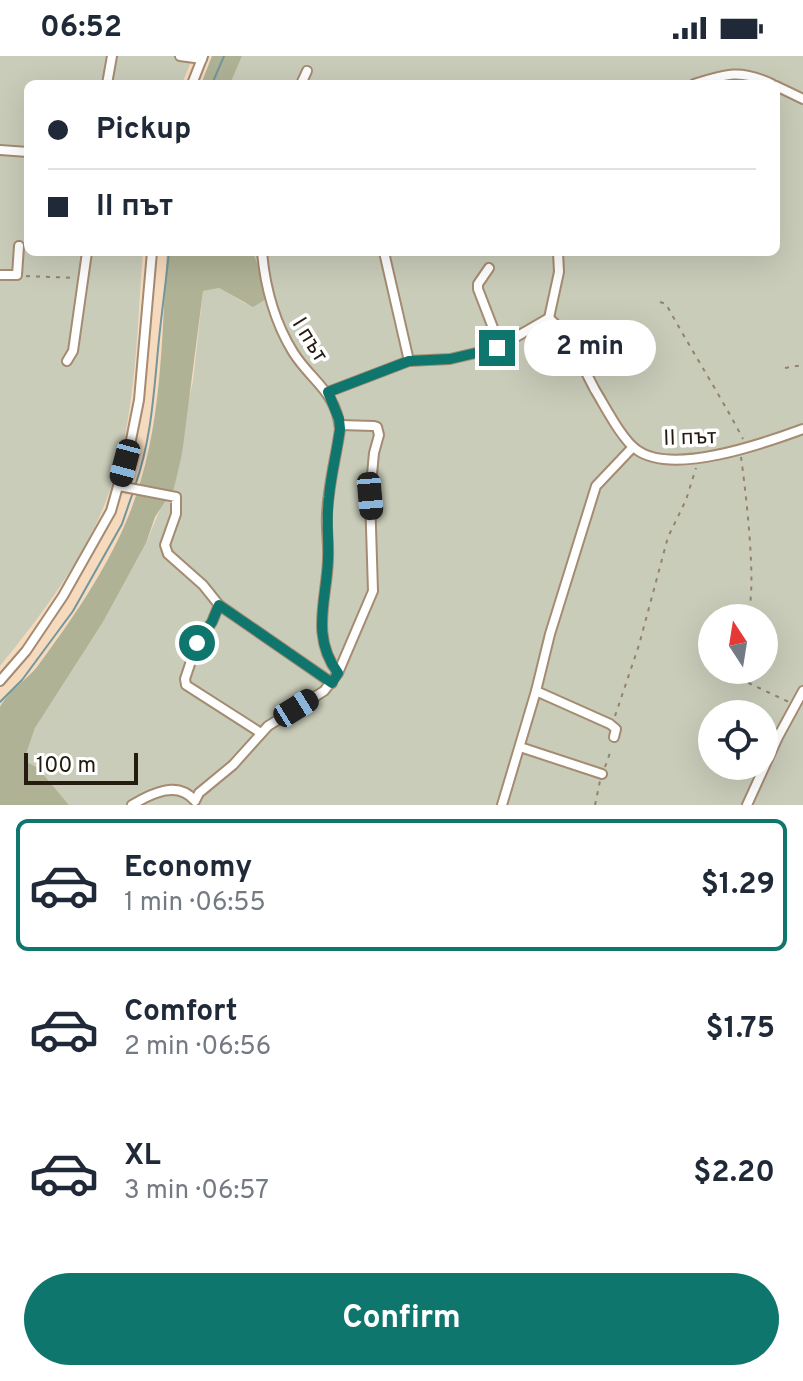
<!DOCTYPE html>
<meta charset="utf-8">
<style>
:root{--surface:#fff;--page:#f2f2f3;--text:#1f2937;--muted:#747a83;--line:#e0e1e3;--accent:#0f766e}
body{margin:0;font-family:Overpass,sans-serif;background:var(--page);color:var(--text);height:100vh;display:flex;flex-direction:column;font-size:30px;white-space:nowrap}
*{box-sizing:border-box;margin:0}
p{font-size:26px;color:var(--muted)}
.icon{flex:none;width:44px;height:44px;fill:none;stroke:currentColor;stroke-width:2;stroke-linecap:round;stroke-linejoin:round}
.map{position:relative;height:749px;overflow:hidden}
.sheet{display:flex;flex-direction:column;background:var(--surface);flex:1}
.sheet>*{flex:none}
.guide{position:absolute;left:24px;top:24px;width:756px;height:176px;border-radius:12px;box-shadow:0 8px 32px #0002;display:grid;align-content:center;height:176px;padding:0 24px;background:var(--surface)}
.needle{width:52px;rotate:348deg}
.controls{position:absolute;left:698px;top:548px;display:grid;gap:16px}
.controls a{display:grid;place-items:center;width:80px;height:80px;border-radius:50%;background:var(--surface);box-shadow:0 8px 32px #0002;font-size:40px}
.scale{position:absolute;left:24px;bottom:20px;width:114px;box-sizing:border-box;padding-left:8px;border:4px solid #251b11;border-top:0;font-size:22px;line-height:28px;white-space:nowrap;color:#251b11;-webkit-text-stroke:6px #fff;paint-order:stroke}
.end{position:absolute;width:36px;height:36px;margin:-18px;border:10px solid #0f766e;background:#fff;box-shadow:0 0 0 4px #fff}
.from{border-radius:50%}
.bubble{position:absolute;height:56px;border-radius:28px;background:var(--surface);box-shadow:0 8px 32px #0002;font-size:26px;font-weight:700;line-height:56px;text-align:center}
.car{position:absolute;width:24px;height:48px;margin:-24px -12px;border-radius:10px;box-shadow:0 0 6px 2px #0007;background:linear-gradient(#222 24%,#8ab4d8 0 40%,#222 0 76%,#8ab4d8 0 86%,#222 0)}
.guide b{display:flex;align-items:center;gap:28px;height:76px;font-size:30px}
.guide b+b{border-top:2px solid var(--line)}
.guide i{width:20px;height:20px;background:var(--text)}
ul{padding:14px 0 0;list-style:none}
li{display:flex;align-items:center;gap:24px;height:132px;margin:0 16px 12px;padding:0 8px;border:4px solid transparent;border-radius:12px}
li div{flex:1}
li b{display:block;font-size:30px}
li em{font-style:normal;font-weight:700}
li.selected{border-color:var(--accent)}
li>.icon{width:72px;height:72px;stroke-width:1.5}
.primary-button{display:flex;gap:16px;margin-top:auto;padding:16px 24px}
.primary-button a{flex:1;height:92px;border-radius:48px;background:var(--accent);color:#fff;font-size:32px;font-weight:700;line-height:92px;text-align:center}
.status{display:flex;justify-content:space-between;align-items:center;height:56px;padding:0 40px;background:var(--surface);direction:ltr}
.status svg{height:22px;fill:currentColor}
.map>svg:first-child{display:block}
</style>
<div class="status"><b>06:52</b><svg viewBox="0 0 49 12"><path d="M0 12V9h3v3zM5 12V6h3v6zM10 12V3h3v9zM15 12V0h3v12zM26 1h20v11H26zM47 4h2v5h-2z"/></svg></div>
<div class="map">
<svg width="803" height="749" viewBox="0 0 803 749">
<rect width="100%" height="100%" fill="#f5dabe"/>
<g fill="#c9ccb9" fill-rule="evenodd">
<path d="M0,0H193L182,28H28V196H143C136,280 137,371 104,450C81,507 39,562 0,610Z"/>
<path d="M242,0H803V749H69L38,712L24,704L35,672L103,566L146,487L177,413L182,398L184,366L193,325L203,235L219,232L246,248L263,223L253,196H776V28H230ZM712,562H764V614H712ZM712,658H764V710H712Z"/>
</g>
<g fill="#afb295">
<path d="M212,0H242L230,28H201Z"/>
<path d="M167,196H253L263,224L266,243L253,251L219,232L203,235L182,398L174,432L155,461L146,487L103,566L35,672L24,704L38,712L69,749H0C0,733 0,661 0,651C6,638 27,623 37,611C70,566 104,518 126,466C163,380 161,288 167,196Z"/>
</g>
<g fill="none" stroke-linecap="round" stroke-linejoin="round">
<g stroke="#73969c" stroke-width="2">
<path d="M212,28L224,0"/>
<path d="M135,430C152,382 154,333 159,283C162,254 166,225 169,196"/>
<path d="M0,646L22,624L73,555L122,468L133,436"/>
</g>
<defs>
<g id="minor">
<path d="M180,0L202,3"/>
<path d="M107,28L112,0"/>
<path d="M192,28L203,0"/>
<path d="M301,28L307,15"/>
<path d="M694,28C726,18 740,13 772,28"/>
<path d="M776,30L803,43"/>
<path d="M0,94L28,96"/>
<path d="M262,196C265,230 275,267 293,296C311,325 336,335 340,373C336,402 328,430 327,459C326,474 329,488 328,503C327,543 310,580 338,617"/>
<path d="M384,196L409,305"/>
<path d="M489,212L478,228V233L500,290"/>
<path d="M0,219H17L19,190"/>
<path d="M549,262L559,216L558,196"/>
<path d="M67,305L73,295L87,196"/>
<path d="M328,336L409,305L450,303L497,292L549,262C572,282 581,308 595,334C605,350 622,384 637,394C673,420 765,387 803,373"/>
<path d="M119,430L176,441V458L165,489L168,498L203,529L219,549L212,566L197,587L185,623L186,629L261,677"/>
<path d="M219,549L332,627"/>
<path d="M0,625L26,595L63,540L111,455L131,384L139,344L152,196"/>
<path d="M536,635L610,668L616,673L614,681"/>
<path d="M520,691L602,718"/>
<path d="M132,749C152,737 178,724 195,745L199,737L233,709L268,670L324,635L338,617L373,535L370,440L374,397L379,379L377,371L374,370L340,369"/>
<path d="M502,749L536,635L550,578L596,430L633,391"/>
<path d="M747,749L778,681L803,635"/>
</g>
</defs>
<use href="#minor" stroke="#a48b71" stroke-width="12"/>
<g stroke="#94816e" stroke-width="2" stroke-dasharray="4 6" stroke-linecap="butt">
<path d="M26,220L76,222"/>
<path d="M660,246L666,248C691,294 719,337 743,383"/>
<path d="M785,312L803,309"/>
<path d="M741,401C745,430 759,542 746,562"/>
<path d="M721,614L789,646"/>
<path d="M615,660L639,589L668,481L686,444L696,412"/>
<path d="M605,711L611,694"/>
<path d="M595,749L600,725"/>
</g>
<use href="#minor" stroke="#fff" stroke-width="8"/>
</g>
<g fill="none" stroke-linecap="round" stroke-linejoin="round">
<path stroke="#0f766e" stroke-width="10" d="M197,587L212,566L219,549L332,627L338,617C310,580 327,543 328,503C329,482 326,462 329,441C331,418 337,396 340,373L339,363L328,336L409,305L450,303L497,292"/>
</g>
<g text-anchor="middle" stroke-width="7" stroke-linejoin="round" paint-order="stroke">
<g font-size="22" fill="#251b11" stroke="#fff">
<text transform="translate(311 283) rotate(58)" y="8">І път</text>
<text transform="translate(690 380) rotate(-2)" y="8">ІІ път</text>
</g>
</g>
</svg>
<div class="controls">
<a><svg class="needle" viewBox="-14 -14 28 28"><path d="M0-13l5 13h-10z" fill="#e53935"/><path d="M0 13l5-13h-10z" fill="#747a83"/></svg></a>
<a><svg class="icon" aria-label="locate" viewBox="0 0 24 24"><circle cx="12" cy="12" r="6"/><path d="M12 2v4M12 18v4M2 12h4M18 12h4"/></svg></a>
</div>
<div class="scale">100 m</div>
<i class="end from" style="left:197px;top:587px"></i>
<i class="end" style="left:497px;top:292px"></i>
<div class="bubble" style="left:524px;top:264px;width:132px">2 min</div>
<i class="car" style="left:125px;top:407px;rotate:195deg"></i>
<i class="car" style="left:370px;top:440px;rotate:175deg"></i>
<i class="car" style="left:296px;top:652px;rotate:58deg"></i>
<div class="guide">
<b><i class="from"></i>Pickup</b>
<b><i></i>ІІ път</b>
</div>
</div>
<section class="sheet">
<ul>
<li class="selected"><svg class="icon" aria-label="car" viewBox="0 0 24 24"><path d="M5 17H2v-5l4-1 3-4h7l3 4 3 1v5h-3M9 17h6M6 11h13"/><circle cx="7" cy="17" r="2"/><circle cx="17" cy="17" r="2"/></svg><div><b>Economy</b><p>1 min · 06:55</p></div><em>$1.29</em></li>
<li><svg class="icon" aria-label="car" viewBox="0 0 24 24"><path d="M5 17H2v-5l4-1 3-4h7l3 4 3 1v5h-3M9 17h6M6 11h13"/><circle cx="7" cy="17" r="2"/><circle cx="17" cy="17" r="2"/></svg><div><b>Comfort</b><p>2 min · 06:56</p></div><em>$1.75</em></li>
<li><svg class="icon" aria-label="car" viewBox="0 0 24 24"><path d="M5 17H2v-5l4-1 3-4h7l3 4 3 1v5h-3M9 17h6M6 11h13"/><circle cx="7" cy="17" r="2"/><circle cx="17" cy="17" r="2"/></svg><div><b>XL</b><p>3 min · 06:57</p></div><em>$2.20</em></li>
</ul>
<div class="primary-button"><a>Confirm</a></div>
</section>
